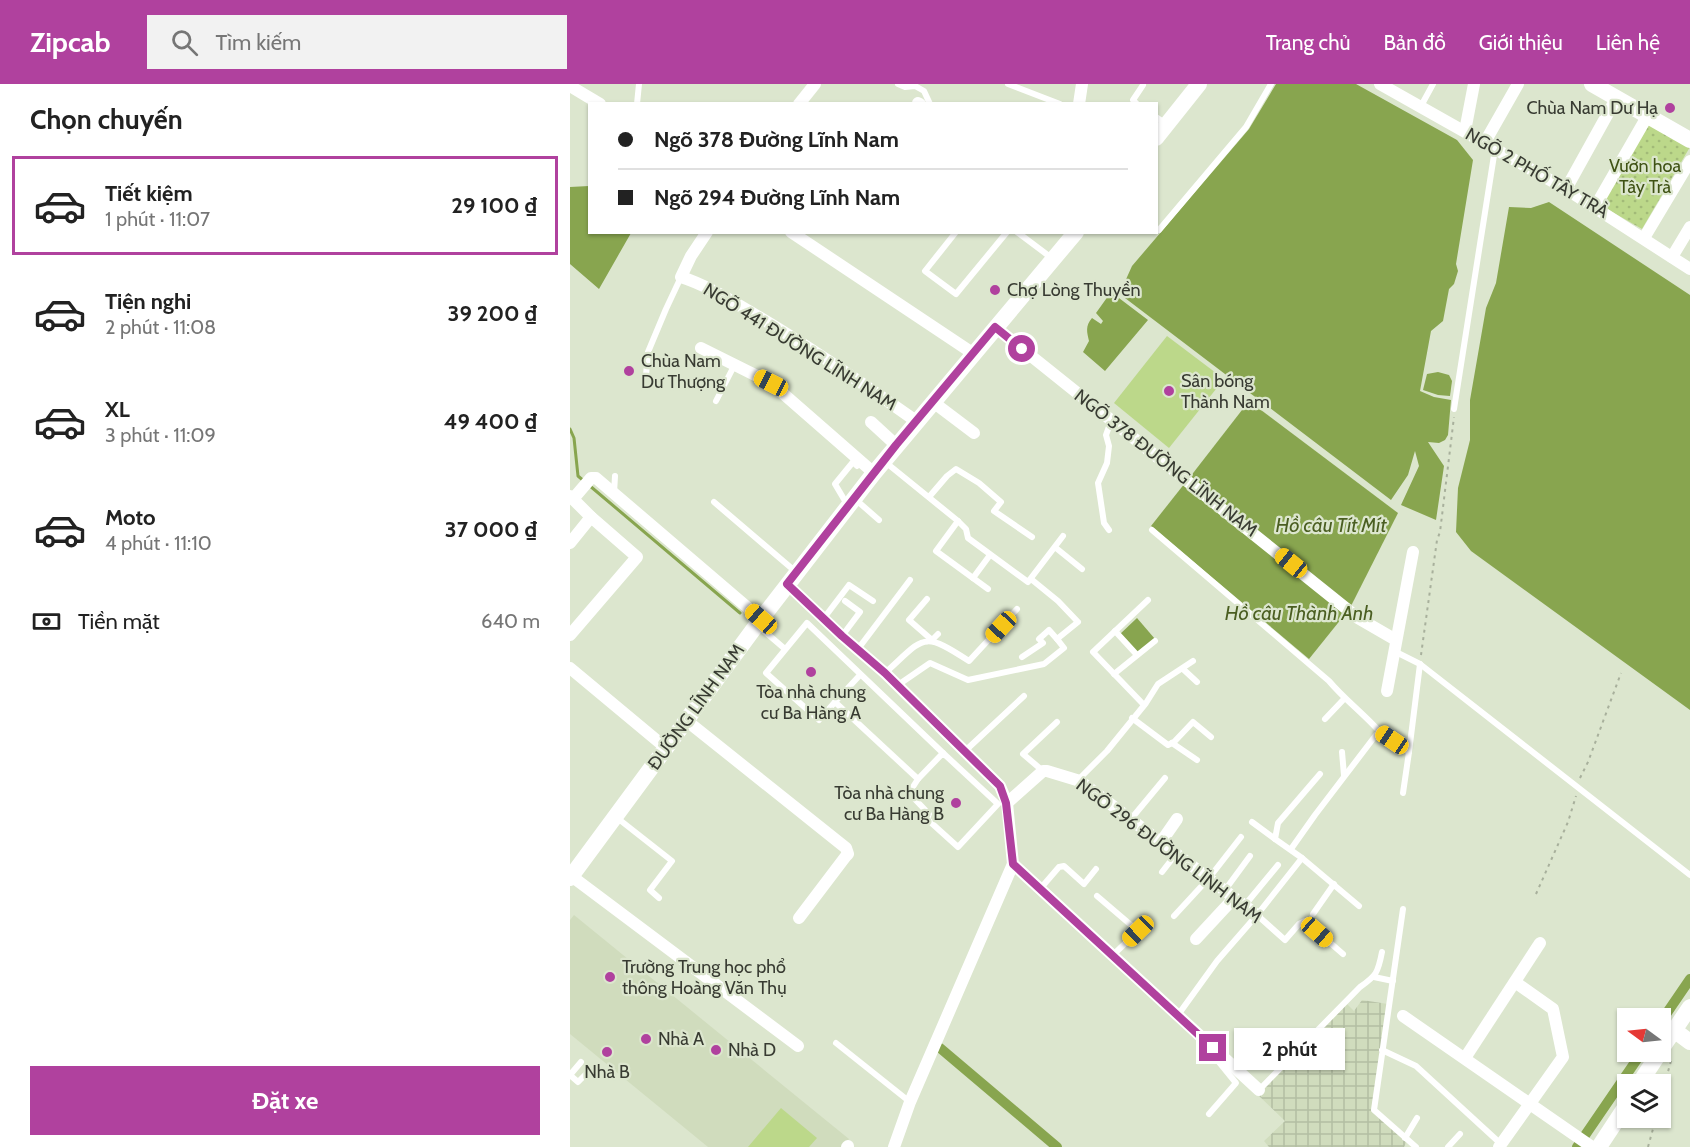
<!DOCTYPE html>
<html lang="vi">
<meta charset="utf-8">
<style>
:root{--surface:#fff;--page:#f2f2f2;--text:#222;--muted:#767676;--line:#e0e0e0;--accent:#b0419e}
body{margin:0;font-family:Cabin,sans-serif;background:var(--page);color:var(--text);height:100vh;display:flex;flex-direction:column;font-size:22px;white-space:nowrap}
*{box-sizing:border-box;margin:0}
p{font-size:20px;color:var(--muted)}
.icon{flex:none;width:33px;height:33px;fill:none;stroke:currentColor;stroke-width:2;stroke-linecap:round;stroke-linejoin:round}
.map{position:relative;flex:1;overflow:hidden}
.sheet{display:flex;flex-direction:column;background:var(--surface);width:570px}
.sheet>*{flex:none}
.banner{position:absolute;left:18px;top:18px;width:570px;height:132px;border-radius:0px;box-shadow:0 2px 4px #0004;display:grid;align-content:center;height:132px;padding:0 30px;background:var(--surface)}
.needle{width:39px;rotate:285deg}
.fabs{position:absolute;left:1047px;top:924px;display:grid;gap:12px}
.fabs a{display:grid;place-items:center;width:54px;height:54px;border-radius:0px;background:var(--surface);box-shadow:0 2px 4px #0004;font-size:30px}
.end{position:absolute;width:27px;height:27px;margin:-14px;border:8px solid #b0419e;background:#fff;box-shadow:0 0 0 3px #fff}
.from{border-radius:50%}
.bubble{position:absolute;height:42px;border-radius:0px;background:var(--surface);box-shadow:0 2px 4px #0004;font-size:20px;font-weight:800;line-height:42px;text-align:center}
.car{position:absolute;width:18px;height:36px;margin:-18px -9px;border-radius:8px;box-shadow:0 0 4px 2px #0007;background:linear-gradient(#f5c518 24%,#345 0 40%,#f5c518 0 76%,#345 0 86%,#f5c518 0)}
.banner b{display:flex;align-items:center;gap:21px;height:57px;font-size:22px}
.banner b+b{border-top:2px solid var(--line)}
.banner i{width:15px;height:15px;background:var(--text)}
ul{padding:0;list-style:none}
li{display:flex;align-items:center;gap:18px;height:99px;margin:0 12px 9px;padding:0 18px;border:3px solid transparent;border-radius:0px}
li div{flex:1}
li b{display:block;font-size:22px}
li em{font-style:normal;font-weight:800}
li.on{border-color:var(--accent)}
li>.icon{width:54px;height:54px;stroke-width:1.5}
h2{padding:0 30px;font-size:27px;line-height:72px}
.pay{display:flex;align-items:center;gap:15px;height:66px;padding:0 30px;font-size:22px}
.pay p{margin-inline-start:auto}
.cta{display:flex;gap:12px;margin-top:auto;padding:12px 30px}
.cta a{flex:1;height:69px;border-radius:0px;background:var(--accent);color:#fff;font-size:24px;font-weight:800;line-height:69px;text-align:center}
header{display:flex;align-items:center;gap:36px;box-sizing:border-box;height:84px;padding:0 30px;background:var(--accent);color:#fff}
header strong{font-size:28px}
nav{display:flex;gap:33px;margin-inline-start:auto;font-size:21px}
.search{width:420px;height:54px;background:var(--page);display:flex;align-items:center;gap:15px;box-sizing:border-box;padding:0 21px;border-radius:0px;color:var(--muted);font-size:22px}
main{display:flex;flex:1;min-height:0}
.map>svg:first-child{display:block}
</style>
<header>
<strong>Zipcab</strong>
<div class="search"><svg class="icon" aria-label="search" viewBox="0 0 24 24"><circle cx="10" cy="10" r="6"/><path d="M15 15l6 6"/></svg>Tìm kiếm</div>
<nav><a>Trang chủ</a><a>Bản đồ</a><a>Giới thiệu</a><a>Liên hệ</a></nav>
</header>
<main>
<section class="sheet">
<h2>Chọn chuyến</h2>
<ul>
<li class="on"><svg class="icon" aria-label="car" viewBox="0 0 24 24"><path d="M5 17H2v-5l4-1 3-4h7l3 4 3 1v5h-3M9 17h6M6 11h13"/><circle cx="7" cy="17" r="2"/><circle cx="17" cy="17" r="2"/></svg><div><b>Tiết kiệm</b><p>1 phút · 11:07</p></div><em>29 100 ₫</em></li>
<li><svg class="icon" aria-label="car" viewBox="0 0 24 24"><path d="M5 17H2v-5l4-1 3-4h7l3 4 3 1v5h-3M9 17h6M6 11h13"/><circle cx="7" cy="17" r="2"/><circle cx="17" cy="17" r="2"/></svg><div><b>Tiện nghi</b><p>2 phút · 11:08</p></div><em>39 200 ₫</em></li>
<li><svg class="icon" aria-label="car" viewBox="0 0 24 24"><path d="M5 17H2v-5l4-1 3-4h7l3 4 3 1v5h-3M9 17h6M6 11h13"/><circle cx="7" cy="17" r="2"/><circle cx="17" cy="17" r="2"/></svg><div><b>XL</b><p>3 phút · 11:09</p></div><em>49 400 ₫</em></li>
<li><svg class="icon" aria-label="car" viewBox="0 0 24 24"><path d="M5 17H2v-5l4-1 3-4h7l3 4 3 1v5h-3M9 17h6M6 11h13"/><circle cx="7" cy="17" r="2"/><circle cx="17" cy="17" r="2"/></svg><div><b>Moto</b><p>4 phút · 11:10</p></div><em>37 000 ₫</em></li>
</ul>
<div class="pay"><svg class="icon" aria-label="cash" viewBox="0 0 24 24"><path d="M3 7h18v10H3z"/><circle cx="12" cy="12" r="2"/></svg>Tiền mặt<p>640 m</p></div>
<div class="cta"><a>Đặt xe</a></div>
</section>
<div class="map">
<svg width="1120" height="1063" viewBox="0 0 1120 1063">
<defs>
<pattern id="industrial-grid" width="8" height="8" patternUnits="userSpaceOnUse" patternTransform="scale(1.5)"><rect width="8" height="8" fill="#d0dcbd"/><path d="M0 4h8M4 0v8" fill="none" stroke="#b3bea3"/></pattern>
<pattern id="park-dots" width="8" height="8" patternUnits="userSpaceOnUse" patternTransform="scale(1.5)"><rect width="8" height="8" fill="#bcd88a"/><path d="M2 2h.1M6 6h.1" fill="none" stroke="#a2ba78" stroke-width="1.8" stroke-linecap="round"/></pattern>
</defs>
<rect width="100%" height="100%" fill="#dce6ce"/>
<path fill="#d0dcbd" d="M4,831L279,1055L273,1063H138L0,950V836Z"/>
<path fill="url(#industrial-grid)" d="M792,916L818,920L801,1027L837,1057L834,1063H699L694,1057L715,1037L687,1010L776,919L784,927Z"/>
<path fill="url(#park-dots)" d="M1079,38L1120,63L1072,145L1030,121Z"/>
<g fill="#bcd88a">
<path d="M597,252L654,295L599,364L544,319Z"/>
<path d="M211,1024L247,1054L239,1063H178Z"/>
</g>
<g fill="#88a54f">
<path d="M706,0H786L887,56L903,76L886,180L888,187L884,200L879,205L873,237L861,247L850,307L864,313L881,316L878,351L875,356L869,359L858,358L874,382L866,436L831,421L849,382L845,367L838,391L821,416L555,214L553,202L562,182L679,45Z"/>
<path d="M19,102L20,148L61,149L29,205L0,180V103Z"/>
<path d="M979,118L1120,211V626L901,467L886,448L888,404L900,356V316L916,224L926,199L939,123L961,124Z"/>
<path d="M541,208L578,236L535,287L513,268L519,257C517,248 515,242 522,234L531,240L533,237L526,229Z"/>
<path d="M868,288L879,291L882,297L880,312L868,311L853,306L857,290Z"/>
<path d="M679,317L828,429L781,522L620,393Z"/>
<path d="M615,399L776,529L739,575L581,442Z"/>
<path d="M567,534L585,555L568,570L549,551Z"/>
</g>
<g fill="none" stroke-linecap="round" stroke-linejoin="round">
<g stroke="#88a54f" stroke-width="3">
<path d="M0,345L4,354L8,392L15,398"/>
<path d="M20,402L170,529"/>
</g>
<g stroke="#88a54f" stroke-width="10">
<path d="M1090,939L1120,895"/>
<path d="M370,964L487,1063"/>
<path d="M1007,1063L1072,968"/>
</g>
<g stroke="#a8b09c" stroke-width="2" stroke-dasharray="3 4.5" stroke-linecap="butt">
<path d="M851,571L867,456L870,448L884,333"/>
<path d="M1010,694L1018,678L1051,589"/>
<path d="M966,810L998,738L1006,712"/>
<path d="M1090,1016L1101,977"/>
<path d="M1078,1063L1086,1034"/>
</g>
<g stroke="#fff" stroke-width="6">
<path d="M328,0L335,3L345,2L354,7L360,20"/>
<path d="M438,0L490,20"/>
<path d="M67,20L69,0"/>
<path d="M567,20L563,16L573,1"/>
<path d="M851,22L863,0"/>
<path d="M586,33L596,40"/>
<path d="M589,146L676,43L701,0"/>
<path d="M386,148L355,187L386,210L437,148"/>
<path d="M447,148L483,175"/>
<path d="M76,291L78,268L96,225L111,193"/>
<path d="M146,317L165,280"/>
<path d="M884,325L925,65"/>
<path d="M314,377L388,437L396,445L398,454L458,498L493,452"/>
<path d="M44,409L45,392"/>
<path d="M359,413L377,392L386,385L409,399L431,418L424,427L462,453"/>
<path d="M285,415L309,436"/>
<path d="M144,418L226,488"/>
<path d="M278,422L265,400L283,378L287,382"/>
<path d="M388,437L366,467L418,505"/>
<path d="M539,446L534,439L528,399L537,379L539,362L536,351L541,337"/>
<path d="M582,446L759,597C774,615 793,629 809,647L745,731L721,765"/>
<path d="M486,464L512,485"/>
<path d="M403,494L420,471"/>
<path d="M357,515L339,536L362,556L368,550"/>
<path d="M254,534L279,501L303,517"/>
<path d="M187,541L215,565"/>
<path d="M545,547L567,571"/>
<path d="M272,552L290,528L275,517"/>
<path d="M288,565L340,496"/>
<path d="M824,567L850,580L1120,791"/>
<path d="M452,573L473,559L469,555L479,546L487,555"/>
<path d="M613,585L627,598"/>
<path d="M315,589C355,553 351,546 399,577L447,525"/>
<path d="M544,590L585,557"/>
<path d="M290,591L265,618L348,695"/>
<path d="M328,601L360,579L398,596L474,580L494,564L487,555L508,538L488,517L461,495"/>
<path d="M265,618L249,636L196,589L237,539L373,669"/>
<path d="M574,621L523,568L578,516"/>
<path d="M562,634L598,661L604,658L623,638L641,653"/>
<path d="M755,635L774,615"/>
<path d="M809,647L839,668L850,580"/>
<path d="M602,659L627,676"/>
<path d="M395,667L454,612"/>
<path d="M772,668L774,691"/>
<path d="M373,669L428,720L388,763L357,735L359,730L339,709L348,695Z"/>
<path d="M473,687L453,670L487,638"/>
<path d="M750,690L708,739L705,755L732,774L789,822"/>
<path d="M508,696L537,667L576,619L588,600L623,577"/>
<path d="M833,709L839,668"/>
<path d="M46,733L102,777L80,806L89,814"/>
<path d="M561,735L595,694"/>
<path d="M682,738L705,755"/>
<path d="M592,788L606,770"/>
<path d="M470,805L489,783L494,782L514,800L526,785"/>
<path d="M655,806L680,772"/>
<path d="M527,812L568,847L543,871"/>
<path d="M675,821L708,781"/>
<path d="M833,825L804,1026L846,1063"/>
<path d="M743,830L764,800"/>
<path d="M687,831L715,856L729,840L735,837L773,870"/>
<path d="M604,832L639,794L671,753"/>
<path d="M804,893L823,897"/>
<path d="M608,931L647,877L687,831L732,774"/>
<path d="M266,959L340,1018"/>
<path d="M812,966L846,982L931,1060"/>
<path d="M0,991L8,998L20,986"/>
<path d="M0,991L11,978"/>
<path d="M689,1006L790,903C806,892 808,889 812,868"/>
<path d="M639,1030L666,999L640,967"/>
<path d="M835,1054L847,1034"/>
<path d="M878,1063L890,1050"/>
</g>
<g stroke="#fff" stroke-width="12">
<path d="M810,0L996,105L1120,185"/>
<path d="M0,2L30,20"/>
<path d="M348,19L350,20"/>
<path d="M229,20L245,0"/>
<path d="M509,20L512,0"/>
<path d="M895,47L904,0"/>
<path d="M915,58L948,0"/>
<path d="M996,105L1047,13"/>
<path d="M1025,123L1078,31"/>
<path d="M137,148L121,172L111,193C139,202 163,218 189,233C243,265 295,301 346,337"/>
<path d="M221,148L404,270"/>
<path d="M1074,154L1120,77"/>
<path d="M1102,173L1120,143"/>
<path d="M425,243L788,534L826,556"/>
<path d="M131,264L201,299L304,389"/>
<path d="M363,318L404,349"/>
<path d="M301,338L326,361"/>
<path d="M0,412L21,433L67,473L0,551"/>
<path d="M3,415L21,394H26L191,535"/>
<path d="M0,459L21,433"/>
<path d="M217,500L272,552L315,589L430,702L437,719L443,780L689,1006"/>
<path d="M0,584L96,664"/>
<path d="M817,607L843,468"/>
<path d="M117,637L276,764L278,770L276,772L229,834"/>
<path d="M437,719L473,687H477L510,697L687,831"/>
<path d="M591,758L607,735"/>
<path d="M0,791L228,962"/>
<path d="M626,855L664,814"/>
<path d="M833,932L1022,1063"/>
<path d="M895,974L970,859"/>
<path d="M277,1063L278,1062"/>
<path d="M324,1063L340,1018L443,780"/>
<path d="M929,1063L993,973L983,925L945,898"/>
</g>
<g stroke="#fff" stroke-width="16">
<path d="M1022,0L1120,56"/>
<path d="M586,54L629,0"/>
<path d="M0,794L191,535L304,389L506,148"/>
<path d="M1104,946L1120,958"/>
<path d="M1090,967L1120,923"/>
<path d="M1069,1000L1090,968"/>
<path d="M1029,1063L1058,1019"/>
</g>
</g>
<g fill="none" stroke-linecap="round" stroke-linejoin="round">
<path stroke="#b0419e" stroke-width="8" d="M452,265L425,243L326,361L217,500L272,552L315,589L430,702L436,719L443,780L643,964"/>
</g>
<g fill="#b0419e" stroke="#dce6ce" stroke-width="2">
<circle cx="1100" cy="24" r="6"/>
<circle cx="425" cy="206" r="6"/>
<circle cx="59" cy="287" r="6"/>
<circle cx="599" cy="307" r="6"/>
<circle cx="241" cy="588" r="6"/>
<circle cx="386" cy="719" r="6"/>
<circle cx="40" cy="893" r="6"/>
<circle cx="76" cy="955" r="6"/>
<circle cx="146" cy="966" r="6"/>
<circle cx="37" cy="968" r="6"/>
</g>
<g text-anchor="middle" stroke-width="4.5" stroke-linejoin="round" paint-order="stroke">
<g font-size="18" fill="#383b32" stroke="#dce6ce" text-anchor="start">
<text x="1088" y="30" text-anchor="end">Chùa Nam Dư Hạ</text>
<text x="437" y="212">Chợ Lòng Thuyền</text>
<text x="71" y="283">Chùa Nam<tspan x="71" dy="21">Dư Thượng</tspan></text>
<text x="611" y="303">Sân bóng<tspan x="611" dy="21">Thành Nam</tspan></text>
<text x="241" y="614" text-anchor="middle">Tòa nhà chung<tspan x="241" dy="21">cư Ba Hàng A</tspan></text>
<text x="374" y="715" text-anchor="end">Tòa nhà chung<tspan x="374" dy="21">cư Ba Hàng B</tspan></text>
<text x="52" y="889">Trường Trung học phổ<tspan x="52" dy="21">thông Hoàng Văn Thụ</tspan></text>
<text x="88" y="961">Nhà A</text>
<text x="158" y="972">Nhà D</text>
<text x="37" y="994" text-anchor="middle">Nhà B</text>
</g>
<g font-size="18" fill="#3f5214" stroke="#dce6ce">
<text x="1075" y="88">Vườn hoa<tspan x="1075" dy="21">Tây Trà</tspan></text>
</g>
<g font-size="18" fill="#383b32" stroke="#dce6ce">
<text transform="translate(967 89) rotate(30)" y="6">NGÕ 2 PHỐ TÂY TRÀ</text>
<text transform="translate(230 263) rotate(32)" y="6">NGÕ 441 ĐƯỜNG LĨNH NAM</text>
<text transform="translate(596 379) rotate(38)" y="6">NGÕ 378 ĐƯỜNG LĨNH NAM</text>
<text transform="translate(126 623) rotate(-54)" y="6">ĐƯỜNG LĨNH NAM</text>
<text transform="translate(599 767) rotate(37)" y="6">NGÕ 296 ĐƯỜNG LĨNH NAM</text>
</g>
<g font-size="20" font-style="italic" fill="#4a5e21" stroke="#dce6ce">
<text x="761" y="448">Hồ câu Tít Mít</text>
<text x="729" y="536">Hồ câu Thành Anh</text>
</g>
</g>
</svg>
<div class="fabs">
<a><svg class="needle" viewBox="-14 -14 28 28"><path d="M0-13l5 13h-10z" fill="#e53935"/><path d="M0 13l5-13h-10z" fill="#767676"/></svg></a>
<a><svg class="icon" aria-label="layers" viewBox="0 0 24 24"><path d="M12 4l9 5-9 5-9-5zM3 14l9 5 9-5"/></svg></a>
</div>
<i class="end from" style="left:452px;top:265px"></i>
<i class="end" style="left:643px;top:964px"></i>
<div class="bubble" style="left:664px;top:944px;width:111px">2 phút</div>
<i class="car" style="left:201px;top:299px;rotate:297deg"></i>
<i class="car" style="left:721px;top:479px;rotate:309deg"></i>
<i class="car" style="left:191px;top:535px;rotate:311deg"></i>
<i class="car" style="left:431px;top:543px;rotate:223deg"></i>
<i class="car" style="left:822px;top:656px;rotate:304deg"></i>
<i class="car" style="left:568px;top:847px;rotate:226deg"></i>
<i class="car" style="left:747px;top:848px;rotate:131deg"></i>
<div class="banner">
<b><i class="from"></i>Ngõ 378 Đường Lĩnh Nam</b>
<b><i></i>Ngõ 294 Đường Lĩnh Nam</b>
</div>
</div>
</main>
